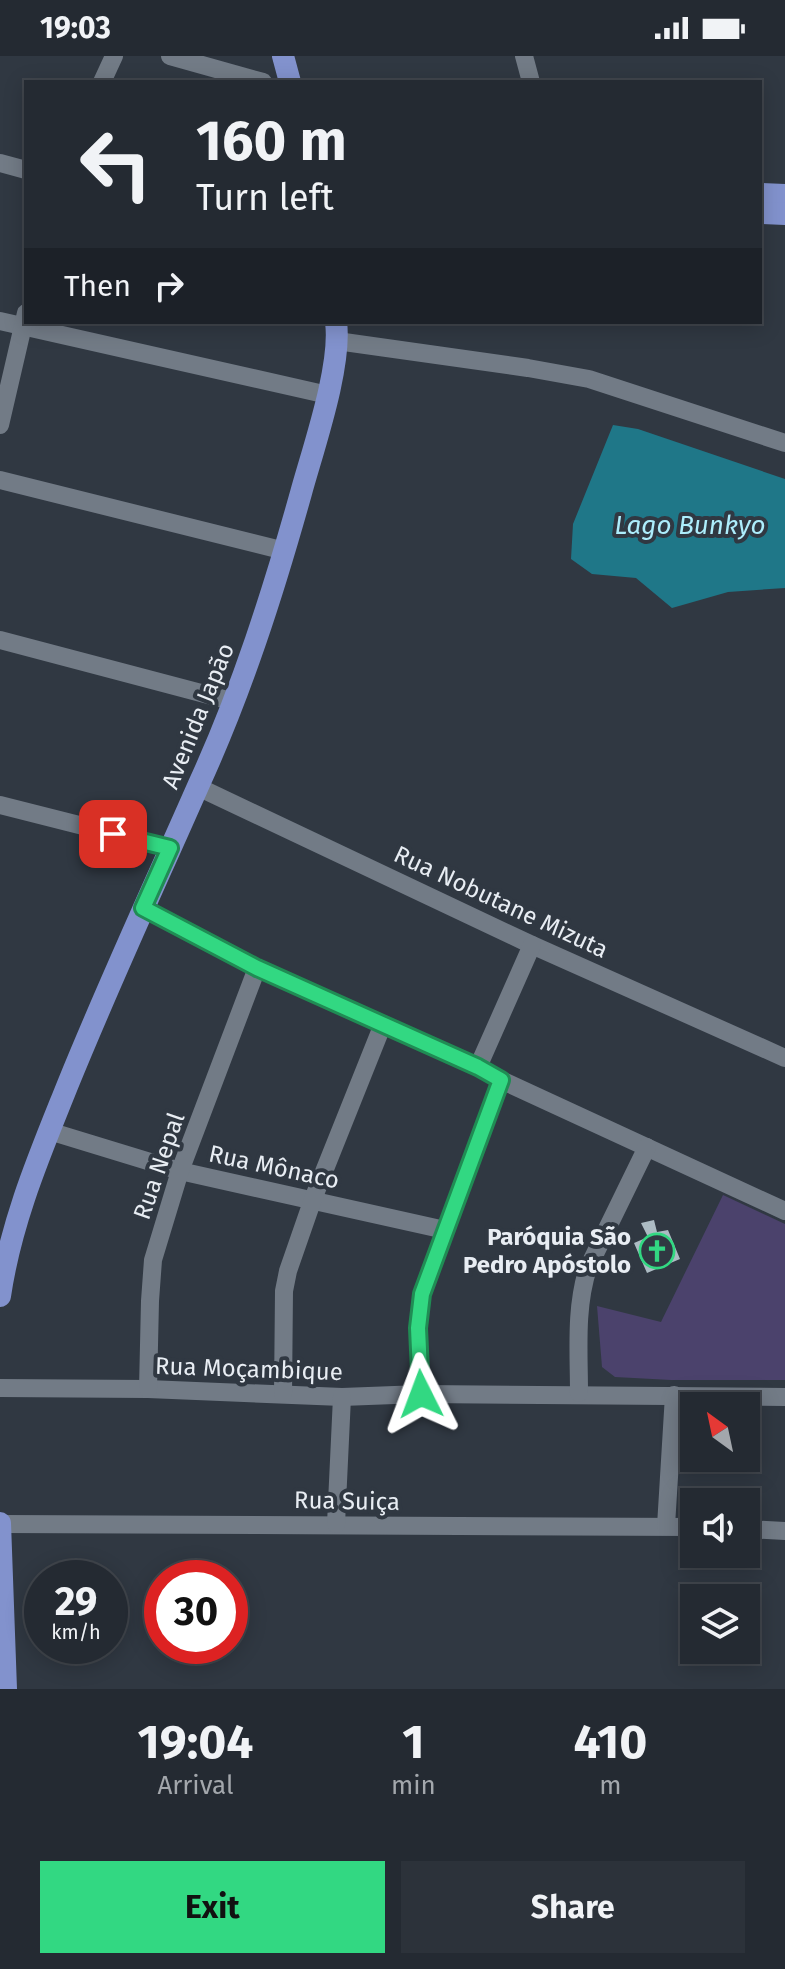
<!DOCTYPE html>
<html lang="en">
<head>
<meta charset="utf-8">
<style>
	body { margin:0; font-family:"Fira Sans",sans-serif; background:#2c323a; color:#f1f3f6; height:100vh; display:flex; flex-direction:column; font-size:30px; white-space:nowrap }
	* { box-sizing:border-box; margin:0 }
	p { font-size:26px; color:#a3a7ac }
	.icon { flex:none; width:44px; height:44px; fill:none; stroke:currentColor; stroke-width:2; stroke-linecap:round; stroke-linejoin:round }
	.map { position:relative; height:1633px; overflow:hidden }
	.drawer { display:flex; flex-direction:column; background:#242a32; flex:1 }
	.drawer>* { flex:none }
	.guide { position:absolute; left:24px; top:24px; width:738px; height:244px; border-radius:0px; box-shadow:0 4px 20px #0003,0 0 0 2px #41464d; background:#242a32; color:#f1f3f6; overflow:hidden }
	.needle { width:52px; rotate:327deg }
	.controls { position:absolute; left:680px; top:1336px; display:grid; gap:16px }
	.controls a { display:grid; place-items:center; width:80px; height:80px; border-radius:0px; background:#242a32; box-shadow:0 4px 20px #0003,0 0 0 2px #41464d; font-size:40px }
	.speed { position:absolute; left:24px; top:1504px; display:flex; gap:16px; font-size:40px; font-weight:700; text-align:center }
	.speed>* { display:grid; place-content:center; width:104px; height:104px; border-radius:50%; background:#242a32; box-shadow:0 4px 20px #0003,0 0 0 2px #41464d; line-height:1 }
	.speed small { font-size:20px; font-weight:400 }
	.speed .limit { border:12px solid #d22; background:#fff; color:#111 }
	.pin { position:absolute; display:grid; place-items:center; width:68px; height:68px; color:#fff; margin:-34px; border-radius:16px; box-shadow:0 4px 12px #0006 }
	.me { position:absolute; width:88px; margin:-44px; rotate:357deg; stroke-linejoin:round; filter:drop-shadow(0 0 6px #0008) }
	.turn { display:flex; align-items:center; gap:28px; height:168px; padding:0 40px; font-size:36px }
	.turn .icon { width:104px; height:104px; stroke-width:2.5 }
	.turn b { display:block; font-size:56px; line-height:68px }
	.then { display:flex; align-items:center; height:76px; padding:0 40px; background:#0003; gap:16px; font-size:30px }
	.eta { display:flex; justify-content:space-evenly; align-items:center; height:136px; text-align:center }
	.eta b { font-size:48px; font-weight:700; line-height:56px }
	.cta { display:flex; gap:16px; margin-top:auto; padding:16px 40px }
	.cta a { flex:1; height:92px; border-radius:0px; background:#32d882; color:#111; font-size:32px; font-weight:700; line-height:92px; text-align:center }
	.cta a+a { background:#2c323a; color:#f1f3f6 }
	.status { display:flex; justify-content:space-between; align-items:center; height:56px; padding:0 40px; background:#242a32; direction:ltr }
	.status svg { height:22px; fill:currentColor }
	.map>svg:first-child { display:block }
	.green { fill:#4b426c }
	.water { fill:#1f7788 }
	.building { fill:#acbbc3 }
	.lines { fill:none; stroke-linecap:round; stroke-linejoin:round }
	.minor { stroke:#727b86; stroke-width:18 }
	.major { stroke:#8292cd; stroke-width:22 }
	.route-casing { stroke:#208c54; stroke-width:20 }
	.route { stroke:#32d882; stroke-width:14 }
	.labels { text-anchor:middle; dominant-baseline:central; stroke-width:8; stroke-linejoin:round; paint-order:stroke }
	.street-label { font-size:24px; fill:#e8edf3; stroke:#303842 }
	.poi-label { font-size:24px; font-weight:bold; fill:#e8edf3; stroke:#303842; text-anchor:end }
	.water-label { font-size:26px; font-style:italic; fill:#adedfc; stroke:#303842 }
</style>
</head>
<body>
<div class="status"><b>19:03</b><svg viewBox="0 0 49 12"><path d="M0 12V9h3v3zM5 12V6h3v6zM10 12V3h3v9zM15 12V0h3v12zM26 1h20v11H26zM47 4h2v5h-2z"/></svg></div>
<div class="map">
<svg width="785" height="1633" viewBox="0 0 785 1633">
	<rect width="100%" height="100%" fill="#303842"/>
	<!-- green -->
	<polygon class="green" points="723,1139 785,1168 785,1324 671,1324 615,1321 602,1311 597,1250 661,1266"/>
	<!-- water -->
	<polygon class="water" points="613,369 638,373 785,423 785,532 728,536 672,552 636,522 592,518 571,503 573,468"/>
	<!-- building -->
	<polygon class="building" points="654,1164 657,1176 668,1174 680,1203 647,1217 634,1187 648,1181 641,1167"/>
	<g class="lines">
		<!-- minor -->
		<g class="minor">
			<polyline points="170,0 263,26"/>
			<polyline points="524,0 531,26"/>
			<polyline points="102,26 114,0"/>
			<polyline points="0,107 26,114"/>
			<polyline points="0,265 328,339"/>
			<polyline points="337,285 528,312 589,323 785,387"/>
			<polyline points="0,369 26,257"/>
			<polyline points="0,424 285,495"/>
			<polyline points="0,584 235,646"/>
			<polyline points="198,731 532,889 785,1002"/>
			<polyline points="0,749 170,792"/>
			<polyline points="143,852 257,912 478,1011 501,1024 785,1155"/>
			<polyline points="478,1011 532,889"/>
			<polyline points="49,1075 180,1115 445,1174"/>
			<polyline points="0,1332 148,1333 342,1341 421,1338 785,1341"/>
			<polyline points="148,1333 150,1245 153,1204 180,1115 257,912"/>
			<path d="M579,1337C579,1296 575,1252 588,1212L647,1091"/>
			<polyline points="283,1338 284,1235 288,1215 313,1143 383,968"/>
			<polyline points="421,1338 418,1272 422,1238 501,1024"/>
			<polyline points="0,1468 694,1471"/>
			<polyline points="336,1468 342,1341"/>
			<polyline points="666,1470 674,1339"/>
			<polyline points="746,1473 785,1475"/>
		</g>
		<!-- major -->
		<g class="major">
			<polyline points="283,0 290,26"/>
			<polyline points="760,138 785,139"/>
			<polyline points="760,157 785,158"/>
			<path d="M0,1240C11,1165 40,1098 68,1028C109,927 155,828 199,728C242,634 273,537 301,437C313,393 342,310 336,266"/>
			<polyline points="0,1467 6,1633"/>
		</g>
	</g>
	<g class="lines">
		<!-- route casing -->
		<g class="route-casing">
			<polyline id="route" points="113,778 170,792 143,852 257,912 478,1011 501,1024 422,1238 418,1272 421,1338"/>
		</g>
		<!-- route -->
		<use href="#route" class="route"/>
	</g>
	<!-- icons -->
	<defs>
		<g id="church-ring" transform="scale(1.8)"><circle r="9.5" fill="#303842" stroke="#32d882" stroke-width="1.5"/><path d="M-1.2-6h2.4v3.5h3.3v2.4h-3.3V6h-2.4V-.1h-3.3v-2.4h3.3Z" fill="#32d882"/></g>
	</defs>
	<g fill-rule="evenodd">
		<use href="#church-ring" x="657" y="1195"/>
	</g>
	<g class="labels">
		<!-- street labels -->
		<g class="street-label">
			<text transform="translate(198 660) rotate(-68)">Avenida Japão</text>
			<text transform="translate(501 846) rotate(25)">Rua Nobutane Mizuta</text>
			<text transform="translate(159 1110) rotate(-71)">Rua Nepal</text>
			<text transform="translate(274 1111) rotate(12)">Rua Mônaco</text>
			<text transform="translate(249 1313) rotate(2)">Rua Moçambique</text>
			<text transform="translate(347 1445) rotate(1)">Rua Suiça</text>
		</g>
		<!-- poi labels -->
		<g class="poi-label">
			<text x="631" y="1181">Paróquia São<tspan x="631" dy="28">Pedro Apóstolo</tspan></text>
		</g>
		<!-- water labels -->
		<g class="water-label">
			<text x="690" y="469">Lago Bunkyo</text>
		</g>
	</g>
</svg>
<div class="controls">
<a><svg class="needle" viewBox="-14 -14 28 28"><path d="M0-13l5 13h-10z" fill="#e53935"/><path d="M0 13l5-13h-10z" fill="#a3a7ac"/></svg></a>
<a><svg class="icon" aria-label="sound" viewBox="0 0 24 24"><path d="M4 9h4l5-4v14l-5-4H4zM17 9q2 3 0 6"/></svg></a>
<a><svg class="icon" aria-label="layers" viewBox="0 0 24 24"><path d="M12 4l9 5-9 5-9-5zM3 14l9 5 9-5"/></svg></a>
</div>
<div class="speed"><div>29<small>km/h</small></div><div class="limit">30</div></div>
<div class="pin" style="left:113px;top:778px;background:#d93025"><svg class="icon" aria-label="arrive" viewBox="0 0 24 24"><path d="M6 21V4h12l-3 4 3 4H6"/></svg></div>
<svg class="me" style="left:421px;top:1338px" viewBox="-20 -20 40 40"><path d="M0-17L14 15 0 8-14 15z" fill="#32d882" stroke="#fff" stroke-width="4"/></svg>
<div class="guide">
<div class="turn"><svg class="icon" aria-label="left" viewBox="0 0 24 24"><path d="M17 20v-9H6M10 6l-5 5 5 5"/></svg><div><b>160 m</b>Turn left</div></div>
<div class="then">Then<svg class="icon" aria-label="right" viewBox="0 0 24 24"><path d="M7 20v-9h11M14 6l5 5-5 5"/></svg></div>
</div>
</div>
<section class="drawer">
<div class="eta">
<div><b>19:04</b><p>Arrival</p></div>
<div><b>1</b><p>min</p></div>
<div><b>410</b><p>m</p></div>
</div>
<div class="cta"><a>Exit</a><a>Share</a></div>
</section>
</body>
</html>
